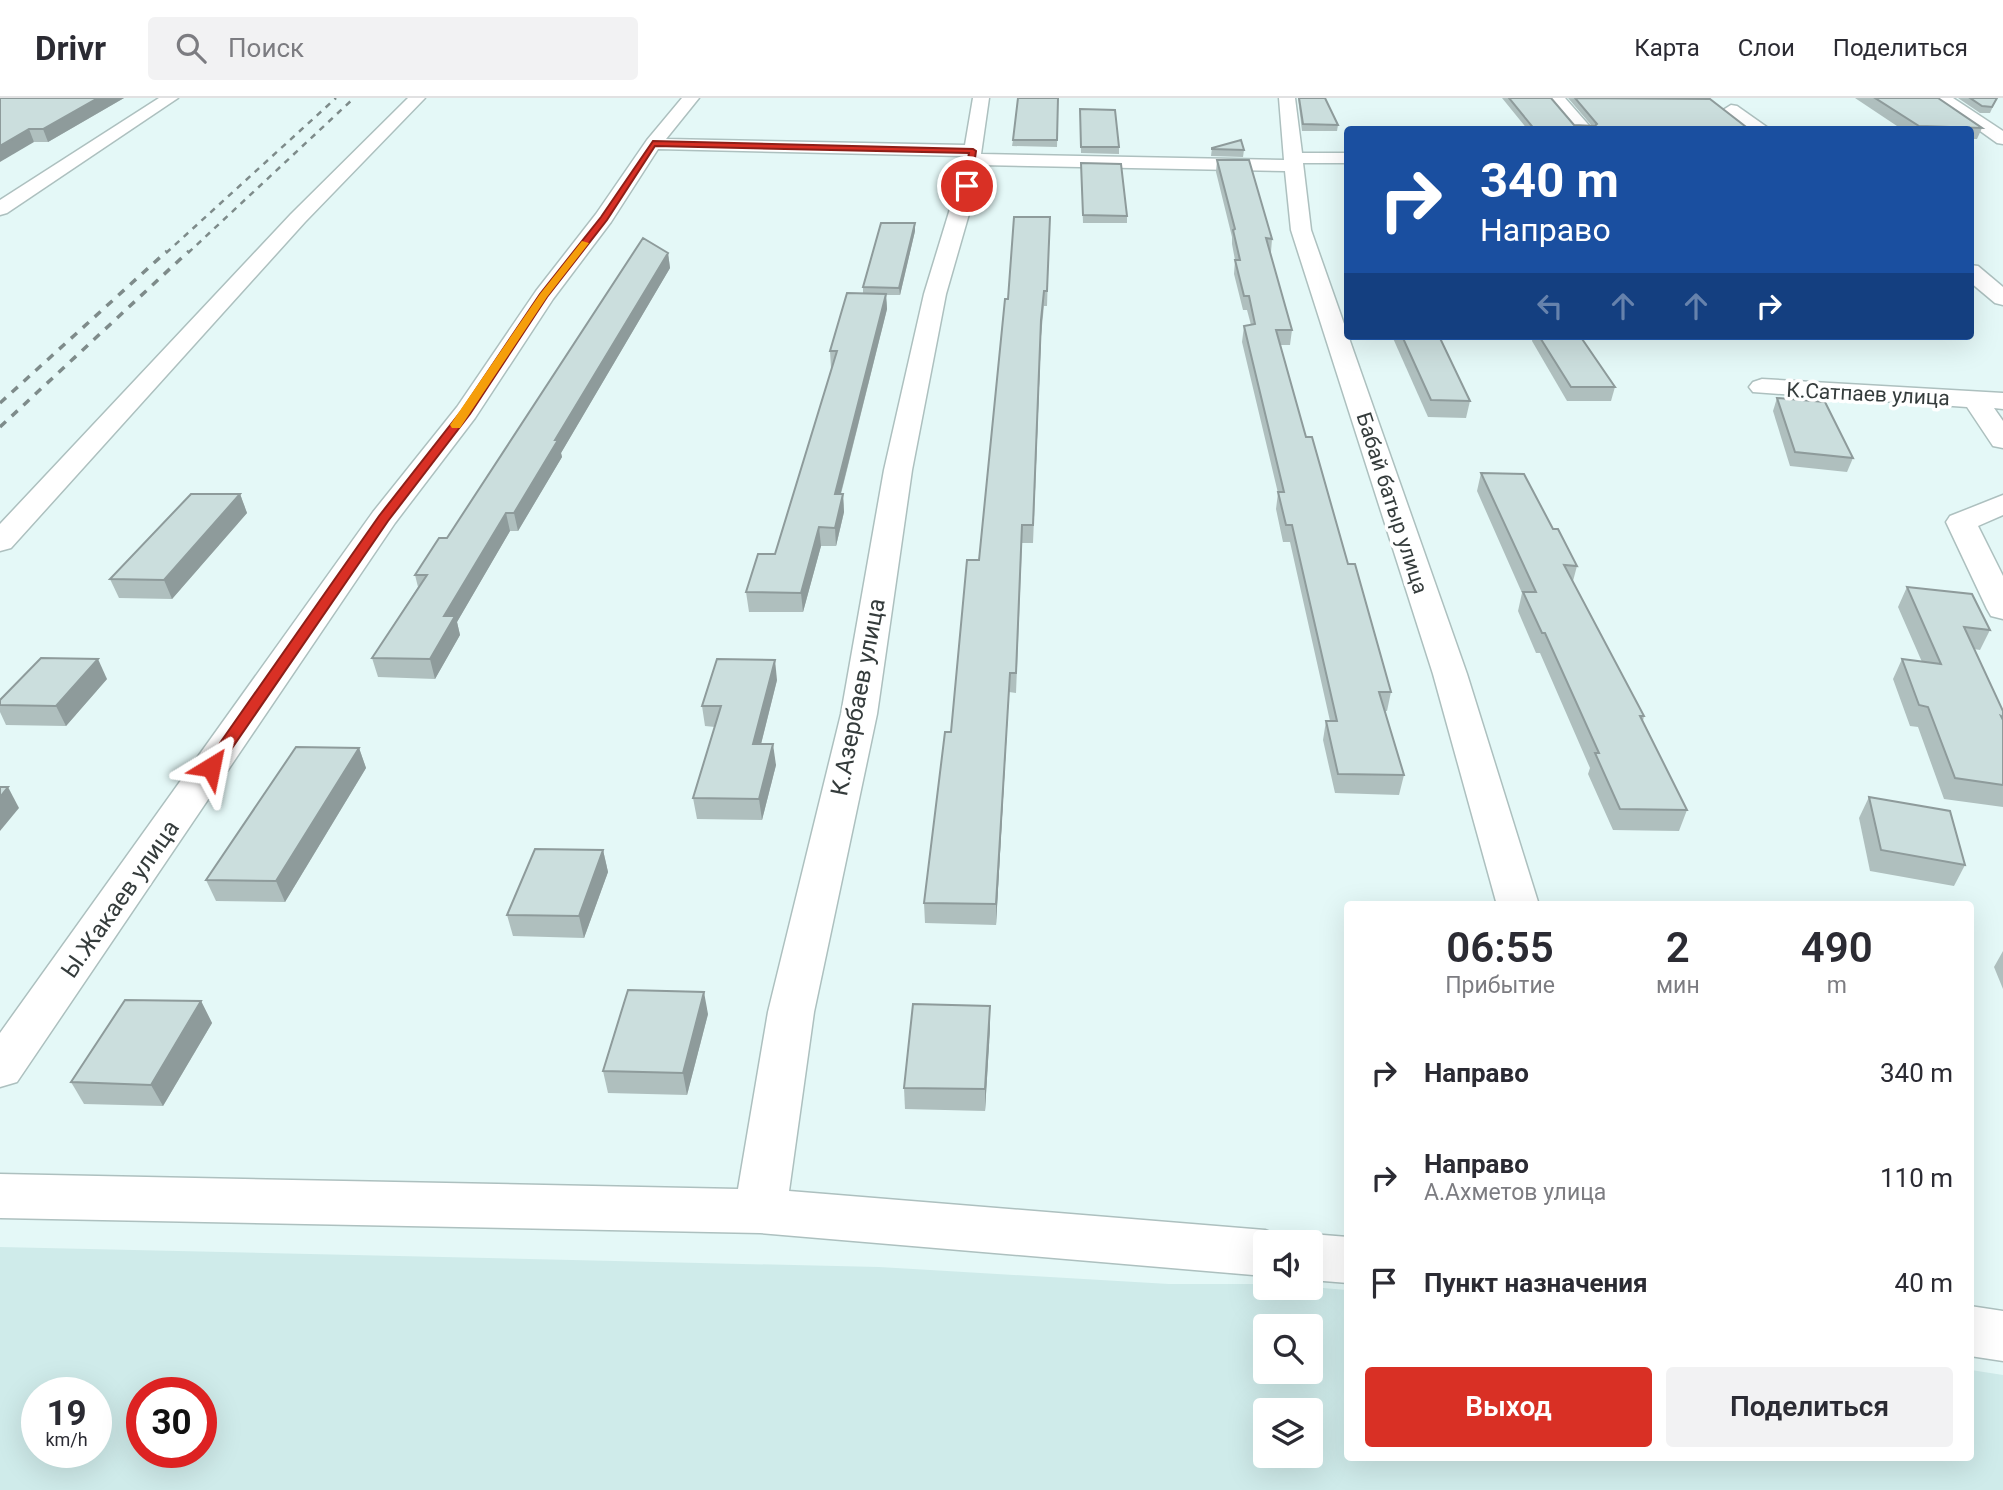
<!DOCTYPE html>
<html lang="ru">
<head>
<meta charset="utf-8">
<style>
	body { margin:0; font-family:Roboto,sans-serif; background:#f2f2f3; color:#2b2b33; height:100vh; display:flex; flex-direction:column; font-size:26px; white-space:nowrap }
	* { box-sizing:border-box; margin:0 }
	p { font-size:23px; color:#7c7c81 }
	.icon { flex:none; width:38px; height:38px; fill:none; stroke:currentColor; stroke-width:2; stroke-linecap:round; stroke-linejoin:round }
	.map { position:relative; flex:1; overflow:hidden }
	.panel { position:absolute; left:1344px; top:803px; width:630px; height:560px; display:flex; flex-direction:column; background:#fff; border-radius:7px; box-shadow:0 7px 28px #0002 }
	.panel>* { flex:none }
	.guide { position:absolute; left:1344px; top:28px; width:630px; height:214px; border-radius:7px; box-shadow:0 7px 28px #0002; background:#1a4fa0; color:#fff; overflow:hidden }
	.controls { position:absolute; left:1253px; top:1132px; display:grid; gap:14px }
	.controls a { display:grid; place-items:center; width:70px; height:70px; border-radius:7px; background:#fff; box-shadow:0 7px 28px #0002; font-size:35px }
	.speed { position:absolute; left:21px; top:1279px; display:flex; gap:14px; font-size:35px; font-weight:700; text-align:center }
	.speed>* { display:grid; place-content:center; width:91px; height:91px; border-radius:50%; background:#fff; box-shadow:0 7px 28px #0002; line-height:1 }
	.speed small { font-size:18px; font-weight:400 }
	.speed .limit { border:10px solid #d22; background:#fff; color:#111 }
	.pin { position:absolute; display:grid; place-items:center; width:60px; height:60px; color:#fff; margin:-30px; border:4px solid #fff; border-radius:50%; box-shadow:0 2px 7px #0007 }
	.me { position:absolute; width:77px; margin:-38px; rotate:35deg; stroke-linejoin:round; filter:drop-shadow(0 0 5px #0008) }
	.turn { display:flex; align-items:center; gap:24px; height:147px; padding:0 21px; font-size:32px }
	.turn .icon { width:91px; height:91px; stroke-width:2.5 }
	.turn b { display:block; font-size:49px; line-height:60px }
	.lanes { display:flex; align-items:center; height:66px; padding:0 21px; background:#0003; justify-content:center; gap:35px; direction:ltr }
	.lanes .off { opacity:.35 }
	.eta { display:flex; justify-content:space-evenly; align-items:center; height:119px; text-align:center }
	.eta b { font-size:42px; font-weight:600; line-height:49px }
	.button { display:flex; gap:14px; margin-top:auto; padding:14px 21px }
	.button a { flex:1; height:80px; border-radius:7px; background:#d93025; color:#fff; font-size:28px; font-weight:600; line-height:80px; text-align:center }
	.button a+a { background:#f2f2f3; color:#2b2b33 }
	ul { padding:0; list-style:none }
	li { display:flex; align-items:center; gap:21px; height:105px; padding:0 21px }
	li div { flex:1 }
	li b { display:block; font-size:26px }
	li em { font-style:normal }
	header { display:flex; align-items:center; gap:42px; box-sizing:border-box; height:98px; padding:0 35px; background:#fff; border-bottom:2px solid #e1e1e2 }
	header strong { font-size:33px }
	nav { display:flex; gap:38px; margin-inline-start:auto; font-size:24px }
	.search { width:490px; height:63px; background:#f2f2f3; display:flex; align-items:center; gap:18px; box-sizing:border-box; padding:0 24px; border-radius:7px; color:#7c7c81; font-size:26px }
	.map>svg:first-child { display:block }
	.built { fill:#cfebea; fill-rule:evenodd }
	.lines { fill:none; stroke-linecap:round; stroke-linejoin:round }
	.minor-casing { stroke:#adc0bf; stroke-width:3 }
	.minor { fill:#fff; fill-rule:evenodd }
	.rail-far1 { stroke:#7e8b8a; stroke-width:2.5; stroke-dasharray:6 6; stroke-linecap:butt }
	.rail { stroke:#7e8b8a; stroke-width:3.5; stroke-dasharray:8 8; stroke-linecap:butt }
	.wall { fill:#afbfbe }
	.shaded-wall { fill:#8e9b9b }
	.building { fill:#cbdedd; stroke:#8e9b9b; stroke-width:2 }
	.route { fill:#d93025; stroke:#8d1f18; stroke-width:2 }
	.slow { fill:#f59e0b }
	.labels { text-anchor:middle; dominant-baseline:central; stroke-width:7; stroke-linejoin:round; paint-order:stroke }
	.far-street-label { font-size:21px; fill:#353c3c; stroke:#fff }
	.street-label { font-size:24px; fill:#353c3c; stroke:#fff }
</style>
</head>
<body>
<header>
<strong>Drivr</strong>
<div class="search"><svg class="icon" aria-label="search" viewBox="0 0 24 24"><circle cx="10" cy="10" r="6"/><path d="M15 15l6 6"/></svg>Поиск</div>
<nav><a>Карта</a><a>Слои</a><a>Поделиться</a></nav>
</header>
<div class="map">
<svg width="2003" height="1392" viewBox="0 0 2003 1392">
	<rect width="100%" height="100%" fill="#e4f8f7"/>
	<!-- built -->
	<path class="built" d="M0,1149L879,1169L1169,1186H1265V1190L1311,1189L1347,1192L1348,1360H1970L1971,1272L2003,1277V1392H0ZM1265,1228H1311V1274H1265ZM37,1295H96V1354H37ZM142,1295H201V1354H142ZM1311,1312V1358H1265V1312Z"/>
	<g class="lines">
		<!-- minor casing -->
		<g class="minor-casing">
			<g id="minor">
				<polygon points="159,0 178,0 7,115 0,117 0,102"/>
				<polygon points="408,0 425,0 305,124 11,450 0,453 0,426 291,116"/>
				<polygon points="682,0 699,0 666,41 965,47 973,0 989,0 981,56 1284,62 1279,0 1295,0 1302,55 1348,55 1348,65 1303,65 1311,132 1467,576 1539,807 1497,807 1433,576 1291,132 1285,73 980,67 977,88 946,196 912,372 877,616 814,914 789,1093 1265,1132 1284,1139 1287,1144 1265,1144 1265,1178 760,1135 0,1120 0,1076 738,1091 768,914 841,616 884,372 924,196 957,88 963,58 658,51 611,124 553,201 475,320 395,425 17,984 0,989 0,935 373,414 457,309 536,193 596,116 647,42"/>
				<polygon points="1548,0 1565,0 1593,32 1575,32"/>
				<polygon points="1934,0 1953,0 2003,33 2003,46 1997,45"/>
				<polygon points="1731,7 1737,8 1771,32 1750,32 1725,16 1723,12"/>
				<polygon points="1970,167 1978,168 2003,189 2003,207 1995,205 1970,184"/>
				<polygon points="1762,281 2003,295 2003,311 1994,310 2003,323 2003,350 1993,348 1967,309 1753,294 1749,289 1753,284"/>
				<polygon points="2003,397 2003,417 1978,428 2003,478 2003,521 1991,518 1987,511 1946,424 1950,418"/>
				<polygon points="1311,1136 1348,1139 1348,1185 1311,1182 1311,1144 1291,1144"/>
				<polygon points="1970,1208 2003,1213 2003,1263 1970,1258"/>
			</g>
		</g>
		<!-- minor -->
		<use href="#minor" class="minor"/>
		<!-- rail-far1 -->
		<g class="rail-far1">
			<polyline points="166,155 336,0"/>
			<polyline points="188,155 354,0"/>
		</g>
		<!-- rail -->
		<g class="rail">
			<polyline points="0,305 167,153"/>
			<polyline points="0,329 189,153"/>
		</g>
	</g>
	<!-- wall -->
	<g class="wall">
		<polygon points="0,0 124,0 48,44 34,44"/>
		<polygon points="1058,0 1057,49 1012,48 1013,42"/>
		<polygon points="1298,0 1325,0 1338,27 1337,33 1302,33"/>
		<polygon points="1502,0 1551,0 1574,27 1592,28 1568,0 1621,0 1750,32 1528,32"/>
		<polygon points="1855,0 1938,0 1982,30 1977,41 1970,41 1970,32 1903,32"/>
		<polygon points="1958,0 1997,0 1990,15 1980,15"/>
		<polygon points="1080,11 1119,49 1119,56 1081,55"/>
		<polygon points="1212,50 1244,52 1243,59 1211,58"/>
		<polygon points="1217,62 1272,141 1271,154 1270,154 1292,232 1290,247 1280,247 1306,339 1391,594 1387,613 1385,613 1404,677 1399,697 1335,695 1323,642 1326,623 1330,623 1290,444 1283,444 1276,411 1278,395 1242,244 1244,228 1251,227 1247,212 1243,212 1234,176 1235,162 1232,146 1232,139 1216,74"/>
		<polygon points="1081,72 1127,118 1127,125 1083,125"/>
		<polygon points="1050,119 1047,208 1044,208 1041,238 1033,445 1022,445 1016,595 1009,594 996,827 925,825 924,805 979,462 1008,201"/>
		<polygon points="915,125 915,133 900,197 886,197 887,211 841,396 843,396 844,414 836,448 821,448 803,514 749,514 746,494 775,456 832,270 831,270 830,253 863,195 863,189"/>
		<polygon points="668,155 670,170 561,355 562,359 518,433 510,433 457,524 460,537 435,581 378,579 372,560 418,489 415,477 447,440"/>
		<polygon points="1392,238 1439,238 1470,303 1466,320 1428,319"/>
		<polygon points="1533,238 1580,238 1615,289 1611,303 1567,303 1532,243"/>
		<polygon points="1777,300 1853,360 1847,374 1790,368 1773,313"/>
		<polygon points="1481,375 1553,431 1577,468 1573,483 1644,618 1643,623 1687,712 1679,733 1613,732 1588,676 1590,670 1540,555 1536,555 1518,513 1522,495 1477,393"/>
		<polygon points="240,396 247,415 172,501 119,500 110,481"/>
		<polygon points="1907,489 1990,532 1980,552 1974,551 2003,613 2003,709 1944,701 1918,629 1910,628 1893,581 1902,561 1922,564 1898,509"/>
		<polygon points="107,581 66,628 6,627 0,614 0,602"/>
		<polygon points="777,582 761,646 776,667 762,722 697,721 693,700 715,629 705,628 702,608"/>
		<polygon points="359,650 366,670 285,804 216,803 206,782"/>
		<polygon points="1869,699 1965,767 1954,788 1870,773 1859,720"/>
		<polygon points="603,752 608,774 584,840 513,838 507,817"/>
		<polygon points="2003,853 2003,891 1994,869"/>
		<polygon points="201,903 212,925 163,1008 84,1006 71,984"/>
		<polygon points="990,908 990,930 985,1013 905,1011 904,990"/>
		<polygon points="708,916 687,997 608,995 603,973"/>
	</g>
	<!-- shaded-wall -->
	<g class="shaded-wall">
		<polygon points="98,0 124,0 48,44 43,31"/>
		<polygon points="29,31 34,44 0,64 0,48"/>
		<polygon points="915,125 915,133 900,197 899,190"/>
		<polygon points="668,155 670,170 561,355 562,359 518,433 514,415 555,342"/>
		<polygon points="1044,193 1041,238 1033,445 1041,222"/>
		<polygon points="886,196 887,211 836,414 835,396"/>
		<polygon points="240,396 247,415 172,501 164,482"/>
		<polygon points="843,396 844,414 836,448 835,430"/>
		<polygon points="506,415 510,433 457,524 460,537 435,581 430,561 444,518"/>
		<polygon points="819,429 821,448 803,514 801,495"/>
		<polygon points="98,561 107,581 66,628 56,608"/>
		<polygon points="775,562 777,582 756,666 753,646"/>
		<polygon points="1010,575 1009,594 996,827 996,806"/>
		<polygon points="773,646 776,667 762,722 759,701"/>
		<polygon points="359,650 366,670 285,804 276,783"/>
		<polygon points="8,689 19,710 0,733 0,699"/>
		<polygon points="603,752 608,774 584,840 579,818"/>
		<polygon points="704,894 708,916 687,997 683,975"/>
		<polygon points="201,903 212,925 163,1008 151,987"/>
		<polygon points="990,908 990,930 985,1013 985,991"/>
	</g>
	<!-- building -->
	<g class="building">
		<polygon points="0,0 98,0 43,31 29,31 0,48"/>
		<polygon points="1018,0 1058,0 1057,42 1013,42"/>
		<polygon points="1299,0 1325,0 1338,27 1303,26"/>
		<polygon points="1509,0 1551,0 1574,27 1595,28 1597,26 1575,0 1710,1 1750,32 1535,32"/>
		<polygon points="1875,0 1938,0 1982,30 1919,28"/>
		<polygon points="1970,0 1997,0 1992,9 1982,8"/>
		<polygon points="1080,11 1115,12 1119,49 1081,49"/>
		<polygon points="1241,42 1244,52 1212,51 1212,50"/>
		<polygon points="1217,62 1249,62 1272,141 1266,140 1292,232 1276,232 1306,339 1312,339 1348,466 1355,466 1391,594 1379,594 1404,677 1338,676 1326,623 1337,623 1292,427 1286,427 1278,394 1284,394 1244,228 1255,226 1249,198 1244,198 1235,162 1240,162 1233,132 1235,131"/>
		<polygon points="1081,65 1121,66 1127,118 1083,117"/>
		<polygon points="1014,119 1050,119 1047,193 1044,193 1041,222 1033,427 1022,427 1016,575 1010,575 996,806 924,805 945,634 951,634 967,462 979,462 1005,201 1008,201"/>
		<polygon points="881,125 915,125 899,190 863,189"/>
		<polygon points="643,140 668,155 555,342 558,342 514,415 506,415 444,518 455,518 430,561 372,560 427,477 415,477 439,440 447,440"/>
		<polygon points="847,195 886,196 835,396 843,396 835,430 819,429 801,495 746,494 758,456 775,456 837,253 830,253"/>
		<polygon points="1402,238 1439,238 1470,303 1431,302"/>
		<polygon points="1539,238 1580,238 1615,289 1571,289"/>
		<polygon points="1777,300 1825,304 1853,360 1795,354"/>
		<polygon points="1481,375 1524,376 1553,431 1558,431 1577,468 1564,467 1644,618 1640,618 1687,712 1620,711 1595,655 1599,655 1545,535 1542,535 1523,494 1536,494"/>
		<polygon points="191,396 240,396 164,482 110,481"/>
		<polygon points="1907,489 1972,496 1990,532 1964,529 2003,613 2003,619 2001,618 2003,622 2003,687 1955,680 1928,609 1919,607 1902,561 1941,566"/>
		<polygon points="41,560 98,561 56,608 0,607 0,602"/>
		<polygon points="717,561 775,562 753,646 773,646 759,701 693,700 721,608 702,608"/>
		<polygon points="296,649 359,650 276,783 206,782"/>
		<polygon points="0,689 8,689 0,699"/>
		<polygon points="1869,699 1950,713 1965,767 1881,752"/>
		<polygon points="535,751 603,752 579,818 507,817"/>
		<polygon points="628,892 704,894 683,975 603,973"/>
		<polygon points="125,902 201,903 151,987 71,984"/>
		<polygon points="913,906 990,908 985,991 904,990"/>
	</g>
	<!-- route -->
	<polygon class="route" points="653,43 973,51 976,53 971,88 967,90 963,88 969,55 655,48 607,122 547,199 470,316 388,423 217,672 206,672 204,669 206,665 379,418 462,312 540,196 601,119"/>
	<!-- slow -->
	<polygon class="slow" points="582,143 589,145 547,199 460,330 452,330 450,327 540,196"/>
	<g class="labels">
		<!-- far-street labels -->
		<g class="far-street-label">
			<text transform="translate(1868 296) rotate(3)">К.Сатпаев улица</text>
			<text transform="translate(1392 405) rotate(72)">Бабай батыр улица</text>
		</g>
		<!-- street labels -->
		<g class="street-label">
			<text transform="translate(858 599) rotate(-79)">К.Азербаев улица</text>
			<text transform="translate(120 801) rotate(-55)">Ы.Жакаев улица</text>
		</g>
	</g>
</svg>
<div class="controls">
<a><svg class="icon" aria-label="sound" viewBox="0 0 24 24"><path d="M4 9h4l5-4v14l-5-4H4zM17 9q2 3 0 6"/></svg></a>
<a><svg class="icon" aria-label="search" viewBox="0 0 24 24"><circle cx="10" cy="10" r="6"/><path d="M15 15l6 6"/></svg></a>
<a><svg class="icon" aria-label="layers" viewBox="0 0 24 24"><path d="M12 4l9 5-9 5-9-5zM3 14l9 5 9-5"/></svg></a>
</div>
<div class="speed"><div>19<small>km/h</small></div><div class="limit">30</div></div>
<div class="pin" style="left:967px;top:88px;background:#d93025"><svg class="icon" aria-label="arrive" viewBox="0 0 24 24"><path d="M6 21V4h12l-3 4 3 4H6"/></svg></div>
<svg class="me" style="left:211px;top:669px" viewBox="-20 -20 40 40"><path d="M0-17L14 15 0 8-14 15z" fill="#d93025" stroke="#fff" stroke-width="4"/></svg>
<div class="guide">
<div class="turn"><svg class="icon" aria-label="right" viewBox="0 0 24 24"><path d="M7 20v-9h11M14 6l5 5-5 5"/></svg><div><b>340 m</b>Направо</div></div>
<div class="lanes"><svg class="icon off" aria-label="left" viewBox="0 0 24 24"><path d="M17 20v-9H6M10 6l-5 5 5 5"/></svg><svg class="icon off" aria-label="ahead" viewBox="0 0 24 24"><path d="M12 20V5M6 11l6-6 6 6"/></svg><svg class="icon off" aria-label="ahead" viewBox="0 0 24 24"><path d="M12 20V5M6 11l6-6 6 6"/></svg><svg class="icon" aria-label="right" viewBox="0 0 24 24"><path d="M7 20v-9h11M14 6l5 5-5 5"/></svg></div>
</div>
<section class="panel">
<div class="eta">
<div><b>06:55</b><p>Прибытие</p></div>
<div><b>2</b><p>мин</p></div>
<div><b>490</b><p>m</p></div>
</div>
<ul>
<li><svg class="icon" aria-label="right" viewBox="0 0 24 24"><path d="M7 20v-9h11M14 6l5 5-5 5"/></svg><div><b>Направо</b></div><em>340 m</em></li>
<li><svg class="icon" aria-label="right" viewBox="0 0 24 24"><path d="M7 20v-9h11M14 6l5 5-5 5"/></svg><div><b>Направо</b><p>А.Ахметов улица</p></div><em>110 m</em></li>
<li><svg class="icon" aria-label="arrive" viewBox="0 0 24 24"><path d="M6 21V4h12l-3 4 3 4H6"/></svg><div><b>Пункт назначения</b></div><em>40 m</em></li>
</ul>
<div class="button"><a>Выход</a><a>Поделиться</a></div>
</section>
</div>
</body>
</html>
